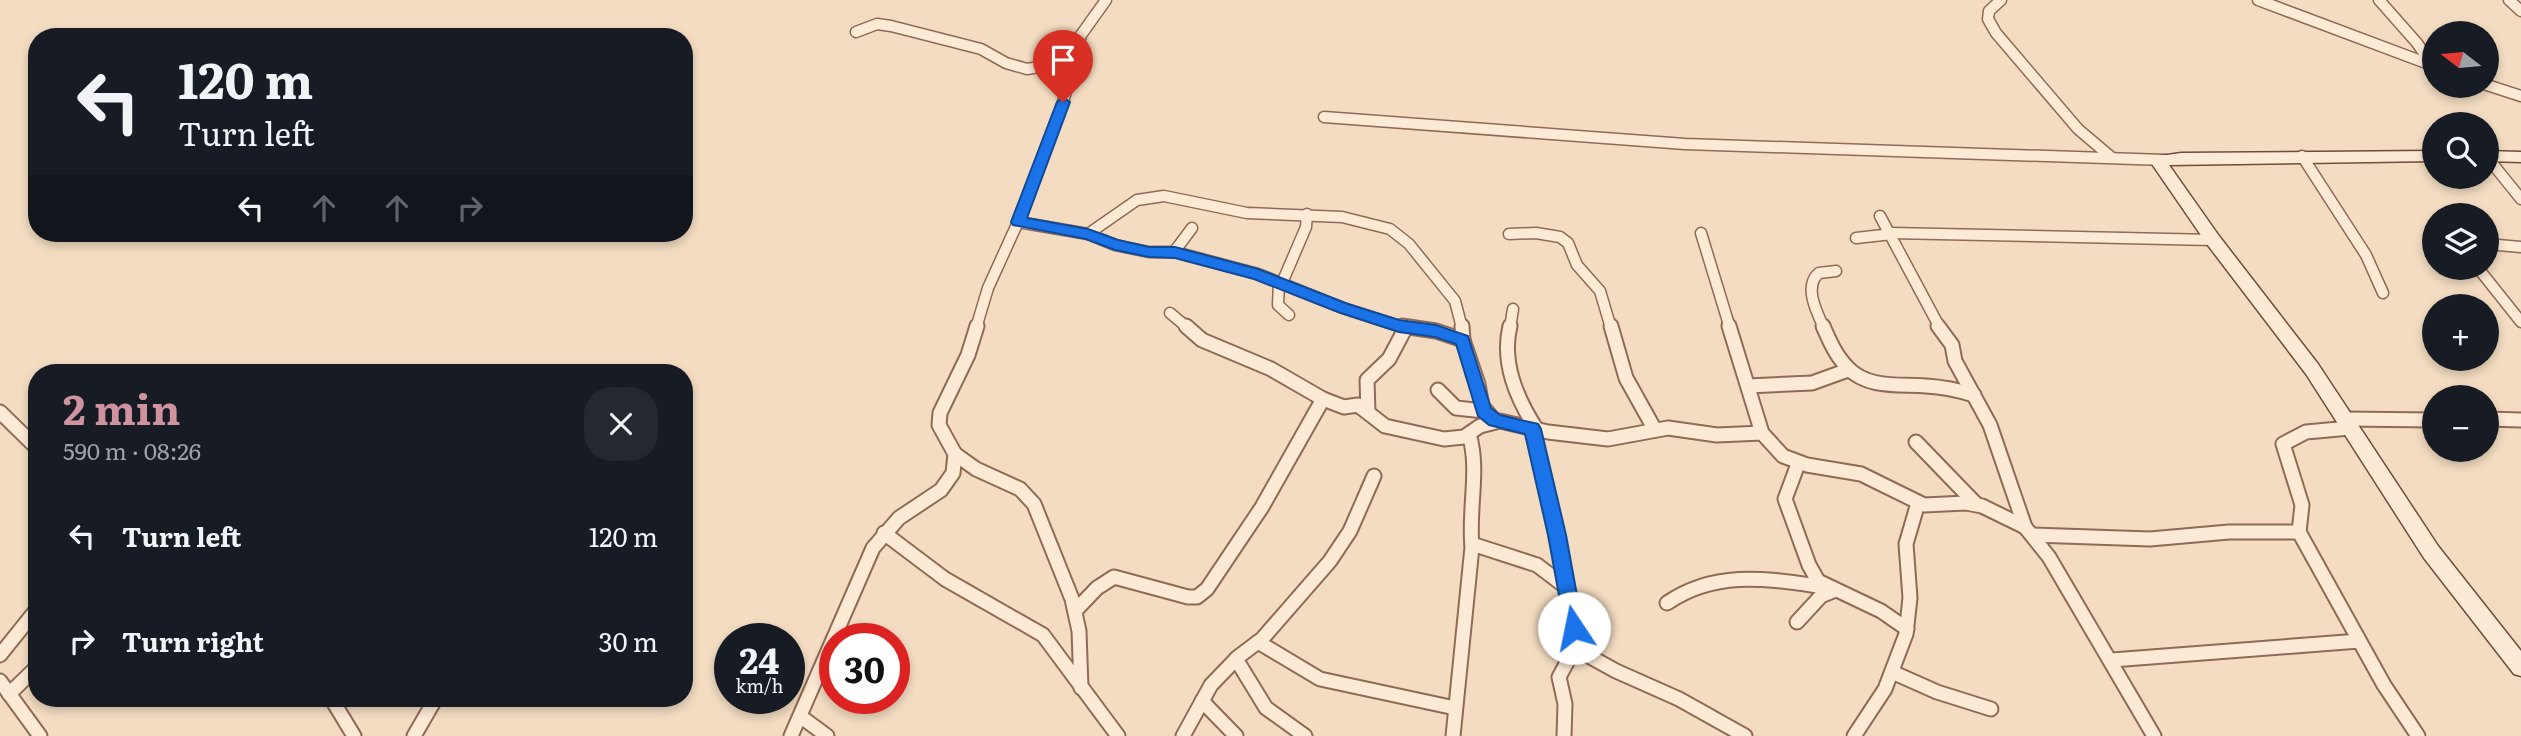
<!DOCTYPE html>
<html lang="en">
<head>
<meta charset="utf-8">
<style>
	body { margin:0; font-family:Literata,serif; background:#242831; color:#f1f3f6; height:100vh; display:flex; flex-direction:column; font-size:26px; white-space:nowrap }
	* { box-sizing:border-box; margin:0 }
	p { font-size:23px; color:#9ea1a6 }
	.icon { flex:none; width:38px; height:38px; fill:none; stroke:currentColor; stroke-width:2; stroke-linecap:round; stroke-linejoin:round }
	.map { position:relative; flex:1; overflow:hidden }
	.sheet { position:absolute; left:28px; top:364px; width:665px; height:343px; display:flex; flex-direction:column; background:#171b24; border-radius:28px; box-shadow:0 4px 10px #0003 }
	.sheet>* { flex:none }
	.hud { position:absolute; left:28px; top:28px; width:665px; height:214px; border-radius:28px; box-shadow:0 4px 10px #0003; background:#171b24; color:#f1f3f6; overflow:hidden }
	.needle { width:46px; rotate:286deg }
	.controls { position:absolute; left:2422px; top:21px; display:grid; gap:14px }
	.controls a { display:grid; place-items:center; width:77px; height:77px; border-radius:50%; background:#171b24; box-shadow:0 4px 10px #0003; font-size:35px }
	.speed { position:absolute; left:714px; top:623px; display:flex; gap:14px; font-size:35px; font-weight:700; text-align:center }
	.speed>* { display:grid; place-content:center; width:91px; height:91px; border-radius:50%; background:#171b24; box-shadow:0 4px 10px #0003; line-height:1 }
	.speed small { font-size:18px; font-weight:400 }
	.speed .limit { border:10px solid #d22; background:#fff; color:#111 }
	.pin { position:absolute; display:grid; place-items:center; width:60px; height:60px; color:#fff; margin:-72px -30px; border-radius:50% 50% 50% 0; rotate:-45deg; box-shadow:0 0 7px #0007 }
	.pin .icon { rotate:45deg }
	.me { position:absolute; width:77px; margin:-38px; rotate:349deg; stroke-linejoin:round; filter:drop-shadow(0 0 5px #0008) }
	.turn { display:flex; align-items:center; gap:24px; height:147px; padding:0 35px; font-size:32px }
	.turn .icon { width:91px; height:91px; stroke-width:2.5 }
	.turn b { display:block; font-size:49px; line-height:60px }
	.lanes { display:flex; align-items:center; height:66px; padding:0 35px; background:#0003; justify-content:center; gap:35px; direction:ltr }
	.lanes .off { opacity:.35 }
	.round { display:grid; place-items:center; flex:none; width:74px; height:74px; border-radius:28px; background:#242831 }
	.overview { display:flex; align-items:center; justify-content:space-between; height:119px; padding:0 35px }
	h1 { font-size:42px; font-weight:700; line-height:52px; color:#cf93a0 }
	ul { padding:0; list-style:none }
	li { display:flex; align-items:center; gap:21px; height:105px; padding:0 35px }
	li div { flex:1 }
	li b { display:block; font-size:26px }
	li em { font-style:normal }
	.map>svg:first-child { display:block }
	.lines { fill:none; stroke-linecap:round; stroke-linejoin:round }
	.street-far1-casing { stroke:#8f6b56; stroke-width:13 }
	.street-casing { stroke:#8f6b56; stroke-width:17 }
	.secondary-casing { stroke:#714c39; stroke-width:3 }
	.street-far1 { stroke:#fdead5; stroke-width:10 }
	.street { stroke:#fdead5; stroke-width:13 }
	.secondary { fill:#fdead5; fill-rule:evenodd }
	.route { fill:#1a73e8; stroke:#114b97; stroke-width:2 }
</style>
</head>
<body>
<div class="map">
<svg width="2521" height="736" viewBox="0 0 2521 736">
	<rect width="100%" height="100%" fill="#f3dcc1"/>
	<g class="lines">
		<!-- street-far1 casing -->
		<g class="street-far1-casing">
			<g id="street-far1">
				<polyline points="2001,0 1989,11 1988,19 1996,33 2078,129 2111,157"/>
				<polyline points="2258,0 2434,66"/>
				<polyline points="2379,0 2417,43 2432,65"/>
				<polyline points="2509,0 2521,11"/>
				<polyline points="856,32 877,24 891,26 981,49 1006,63 1027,69 1045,66 1077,49"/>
				<polyline points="2487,85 2521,96"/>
				<polyline points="1324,117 1685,144 2165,160"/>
				<polyline points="2302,156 2366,255 2383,293"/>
				<polyline points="2487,157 2521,199"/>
				<polyline points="1880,216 1940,328"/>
				<polyline points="1018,222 1088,234 1137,200 1164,196 1247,213 1342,217 1390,229 1409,244 1455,301 1462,328"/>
				<polyline points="1701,233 1730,328"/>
				<polyline points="1891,233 2213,240"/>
				<polyline points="1088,234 1115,245 1149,252 1175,252 1258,274 1343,308 1399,326 1415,328"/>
				<polyline points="1509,234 1536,233 1560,237 1568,243 1577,265 1600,291 1611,328"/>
				<polyline points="1856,238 1892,234"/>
				<polyline points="2487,244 2521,247"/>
				<polyline points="1174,252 1192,228"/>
				<polyline points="2478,268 2521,322"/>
				<polyline points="1279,282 1278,305 1289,315"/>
				<polyline points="1282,283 1306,227 1307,214"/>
				<polyline points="1170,313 1188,328"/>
				<polyline points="976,328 988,288 1018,222 1063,102 1081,35 1106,0"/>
				<polyline points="1510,328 1513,309"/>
				<path d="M1824,328C1817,313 1803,286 1819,273L1836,271"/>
			</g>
		</g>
		<!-- street casing -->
		<g class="street-casing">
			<g id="street">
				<polyline points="1186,326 1202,340 1271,369 1323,399 1344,407 1358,405 1385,426 1444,439 1464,437 1480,426 1500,421 1548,432 1608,439 1668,428 1717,435 1762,433"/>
				<polyline points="1402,326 1436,331 1463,340"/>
				<polyline points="1462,326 1463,340 1478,384 1482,406 1495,421"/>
				<path d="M1510,326C1501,363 1517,399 1537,430"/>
				<polyline points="1611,326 1626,378 1655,430"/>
				<polyline points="1729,326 1762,433 1783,456 1807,465 1861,474 1924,505 1966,503 1982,506 2025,527"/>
				<path d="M1823,326C1830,342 1836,356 1848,368C1868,389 1900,384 1926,386C1943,387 1958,390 1974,395"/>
				<polyline points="1938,326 1952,345 1955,361 1990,425 2025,527 2049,557 2154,736"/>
				<polyline points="1748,386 1812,383 1848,370"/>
				<polyline points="1438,390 1456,408 1484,411"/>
				<polyline points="0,412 37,448"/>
				<polyline points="1368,412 1367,380 1389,359 1406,327"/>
				<polyline points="2345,419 2434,420"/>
				<polyline points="2487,419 2521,420"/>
				<polyline points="2350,428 2306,432 2283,444 2302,505 2299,532 2384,685 2418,736"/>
				<polyline points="1532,429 1557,535 1577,644 1559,677 1565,704 1564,736"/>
				<polyline points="1916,442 1976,504"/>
				<polyline points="955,454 976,469 1020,489 1034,504 1072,599 1079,631 1081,688"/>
				<polyline points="1798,464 1785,499 1809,565 1818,581 1881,611 1907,629"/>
				<polyline points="884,533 945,579 1043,635 1118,736"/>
				<polyline points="2033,535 2150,539 2229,532 2299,532"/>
				<polyline points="1472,544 1537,565 1566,587"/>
				<path d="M1667,603C1717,569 1768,579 1825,587"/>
				<polyline points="1075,611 1097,588 1114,577 1188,597 1197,597 1207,589 1262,507 1323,399"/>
				<polyline points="1797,622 1821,596 1833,591"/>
				<polyline points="1258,642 1320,679 1455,708"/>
				<polyline points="1576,649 1616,671 1679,699 1745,736"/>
				<polyline points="0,655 37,609"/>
				<polyline points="1236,659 1266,708 1305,736"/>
				<polyline points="2112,660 2359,641"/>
				<polyline points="1892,672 1937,692 1991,709"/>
				<polyline points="0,681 40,736"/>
				<polyline points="9,694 37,667"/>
				<polyline points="331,698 354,736"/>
				<polyline points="1202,701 1236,736"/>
				<polyline points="800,716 827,736"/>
				<polyline points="414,736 436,698"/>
				<polyline points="791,736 873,548 899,518 941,490 953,473 955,454 939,425 940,413 968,355 977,326"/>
				<polyline points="1183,736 1211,685 1238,657 1262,639 1330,561 1350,531 1374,476"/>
				<path d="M1453,736L1472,547C1468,509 1480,470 1469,434"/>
				<polyline points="1854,736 1885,689 1906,634 1910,598 1906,544 1918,503"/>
			</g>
		</g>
		<!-- secondary casing -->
		<g class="secondary-casing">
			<g id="secondary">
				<polygon points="2434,151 2434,161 2169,165 2219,236 2318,364 2438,546 2521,651 2521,676 2514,674 2424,558 2306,374 2207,244 2152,164 2160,156 2181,153"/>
				<polygon points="2487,151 2521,152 2521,162 2487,161"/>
			</g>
		</g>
		<!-- street-far1 -->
		<use href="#street-far1" class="street-far1"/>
		<!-- street -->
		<use href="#street" class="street"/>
		<!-- secondary -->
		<use href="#secondary" class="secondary"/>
	</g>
	<!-- route -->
	<polygon class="route" points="1063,97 1070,102 1027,218 1088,229 1118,240 1149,247 1175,247 1258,269 1348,304 1399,320 1436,325 1468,336 1491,408 1500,415 1538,424 1541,429 1566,535 1583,628 1580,634 1574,636 1567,634 1565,628 1548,535 1525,434 1489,425 1478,416 1456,344 1435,337 1399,332 1338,312 1254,279 1175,258 1149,257 1115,250 1086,239 1013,225 1011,222 1057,102"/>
</svg>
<div class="controls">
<a><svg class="needle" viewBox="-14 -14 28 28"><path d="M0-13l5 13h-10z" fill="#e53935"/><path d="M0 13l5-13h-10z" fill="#9ea1a6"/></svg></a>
<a><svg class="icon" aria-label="search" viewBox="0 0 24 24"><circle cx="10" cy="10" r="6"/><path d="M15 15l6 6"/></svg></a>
<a><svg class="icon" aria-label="layers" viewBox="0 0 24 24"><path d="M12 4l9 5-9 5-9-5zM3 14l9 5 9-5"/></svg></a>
<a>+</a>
<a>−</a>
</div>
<div class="speed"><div>24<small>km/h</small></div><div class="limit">30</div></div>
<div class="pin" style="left:1063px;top:102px;background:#d93025"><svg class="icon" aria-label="arrive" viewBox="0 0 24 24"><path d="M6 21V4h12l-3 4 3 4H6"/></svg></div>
<svg class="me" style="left:1574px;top:628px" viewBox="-20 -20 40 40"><circle r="19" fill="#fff"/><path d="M0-13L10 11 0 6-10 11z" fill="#1a73e8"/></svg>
<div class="hud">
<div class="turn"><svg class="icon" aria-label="left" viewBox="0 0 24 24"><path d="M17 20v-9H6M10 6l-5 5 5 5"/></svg><div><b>120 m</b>Turn left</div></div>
<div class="lanes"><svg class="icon" aria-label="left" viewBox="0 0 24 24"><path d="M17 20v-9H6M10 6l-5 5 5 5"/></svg><svg class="icon off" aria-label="ahead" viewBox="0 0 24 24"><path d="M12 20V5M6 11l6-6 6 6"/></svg><svg class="icon off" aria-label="ahead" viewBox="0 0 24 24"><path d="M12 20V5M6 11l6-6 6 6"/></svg><svg class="icon off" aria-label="right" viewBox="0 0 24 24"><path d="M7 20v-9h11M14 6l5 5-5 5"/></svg></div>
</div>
<section class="sheet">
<div class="overview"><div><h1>2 min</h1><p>590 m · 08:26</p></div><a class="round"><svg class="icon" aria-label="close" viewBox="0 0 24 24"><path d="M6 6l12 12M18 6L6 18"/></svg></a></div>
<ul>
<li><svg class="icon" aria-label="left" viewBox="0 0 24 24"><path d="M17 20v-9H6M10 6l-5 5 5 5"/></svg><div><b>Turn left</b></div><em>120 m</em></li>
<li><svg class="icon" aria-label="right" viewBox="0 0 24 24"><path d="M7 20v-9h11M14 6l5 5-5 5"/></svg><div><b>Turn right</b></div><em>30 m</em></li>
</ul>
</section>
</div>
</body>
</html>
